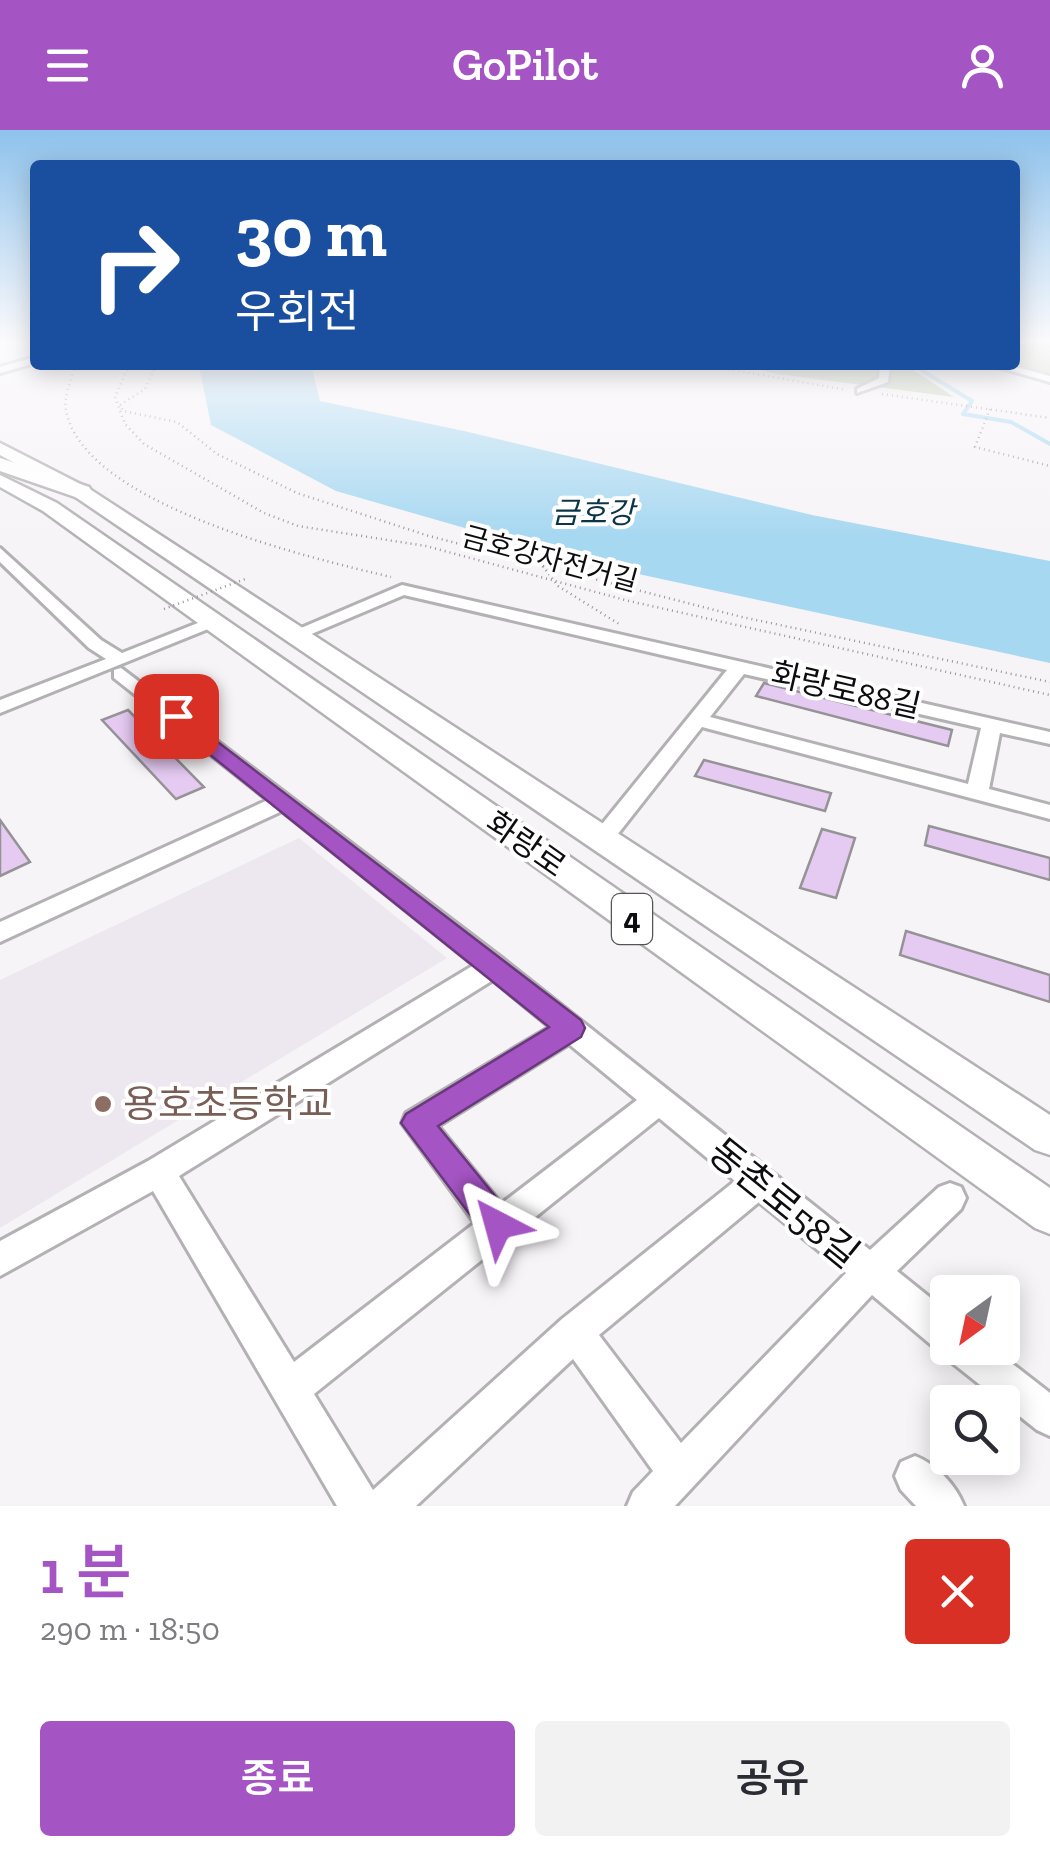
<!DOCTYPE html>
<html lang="ko">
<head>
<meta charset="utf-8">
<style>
	body { margin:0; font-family:"Zilla Slab","Noto Sans KR",serif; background:#f2f2f3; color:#2b2b33; height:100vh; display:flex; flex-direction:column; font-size:38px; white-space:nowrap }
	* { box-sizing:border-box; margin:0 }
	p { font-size:32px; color:#7c7c81 }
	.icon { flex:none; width:55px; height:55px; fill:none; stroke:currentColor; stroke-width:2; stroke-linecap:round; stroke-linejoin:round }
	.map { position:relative; height:1376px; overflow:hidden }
	.details { display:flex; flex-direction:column; background:#fff; flex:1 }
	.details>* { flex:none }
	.banner { position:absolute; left:30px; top:30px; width:990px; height:210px; border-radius:10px; box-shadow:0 5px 25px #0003; background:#1a4fa0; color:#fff; overflow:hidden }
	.needle { width:65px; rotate:213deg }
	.controls { position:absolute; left:930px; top:1145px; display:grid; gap:20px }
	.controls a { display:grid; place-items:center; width:90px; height:90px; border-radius:10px; background:#fff; box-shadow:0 5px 25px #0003; font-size:50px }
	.pin { position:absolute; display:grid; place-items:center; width:85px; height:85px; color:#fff; margin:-42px; border-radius:20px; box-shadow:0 5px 15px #0006 }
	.me { position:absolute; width:110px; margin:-55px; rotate:321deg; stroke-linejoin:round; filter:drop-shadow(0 0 8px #0008) }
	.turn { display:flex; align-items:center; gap:35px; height:210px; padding:0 40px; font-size:45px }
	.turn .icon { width:130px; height:130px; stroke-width:2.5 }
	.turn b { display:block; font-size:70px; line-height:85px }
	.round { display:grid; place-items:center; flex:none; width:105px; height:105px; border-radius:10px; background:#f2f2f3 }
	.summary { display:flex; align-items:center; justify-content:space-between; height:170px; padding:0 40px }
	h1 { font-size:60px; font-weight:600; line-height:75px; color:#a554c4 }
	.cta { display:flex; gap:20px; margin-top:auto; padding:20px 40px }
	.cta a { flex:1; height:115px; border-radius:10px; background:#a554c4; color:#fff; font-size:40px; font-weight:600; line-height:115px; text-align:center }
	.cta a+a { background:#f2f2f3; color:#2b2b33 }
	header { display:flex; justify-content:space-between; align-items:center; height:130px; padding:0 40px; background:#a554c4; color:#fff; font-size:45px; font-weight:600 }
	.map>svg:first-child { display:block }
	.built { fill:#ede7f0 }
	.green { fill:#bbcead }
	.water { fill:#a7d8f1 }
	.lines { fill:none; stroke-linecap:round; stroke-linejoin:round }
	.stream { stroke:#a7d8f1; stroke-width:4 }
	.building { fill:#e5caf2; stroke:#969397; stroke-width:2.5 }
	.minor-casing { stroke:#b3b1b4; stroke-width:6 }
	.major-casing { stroke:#b3b1b4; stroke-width:5 }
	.highway-casing { stroke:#b3b1b4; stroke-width:5 }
	.path { stroke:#969497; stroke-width:2.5; stroke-dasharray:1 4; stroke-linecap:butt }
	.minor { fill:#fff; fill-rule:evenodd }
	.major { fill:#fff; fill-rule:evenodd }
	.highway { fill:#fff; fill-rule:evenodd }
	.path-bridge { stroke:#969497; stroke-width:2.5; stroke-dasharray:1 4; stroke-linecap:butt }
	.route { fill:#a554c4; stroke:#6b377f; stroke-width:2.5 }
	.education-dot { fill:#8d6e63; stroke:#fff; stroke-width:4 }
	.labels { text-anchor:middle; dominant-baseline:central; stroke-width:8; stroke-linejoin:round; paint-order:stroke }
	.far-street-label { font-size:28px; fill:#0d0c0e; stroke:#fff }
	.far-water-label { font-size:30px; font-style:italic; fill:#0a3546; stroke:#fff }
	.shield { fill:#fff; stroke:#565556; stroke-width:2.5 }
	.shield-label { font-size:30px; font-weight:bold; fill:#0d0c0e }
	.street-label { font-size:32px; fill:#0d0c0e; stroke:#fff }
	.near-education-label { font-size:38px; fill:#785e54; stroke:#fff; text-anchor:start }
	.near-street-label { font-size:38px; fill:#0d0c0e; stroke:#fff }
</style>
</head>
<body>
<header><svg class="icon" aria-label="menu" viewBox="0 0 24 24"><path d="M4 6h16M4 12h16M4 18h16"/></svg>GoPilot<svg class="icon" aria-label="person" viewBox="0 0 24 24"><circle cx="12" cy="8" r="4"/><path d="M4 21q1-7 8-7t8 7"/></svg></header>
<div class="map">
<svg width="1050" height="1376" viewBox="0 0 1050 1376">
	<rect width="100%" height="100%" fill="#f7f4f8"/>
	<!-- built -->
	<polygon class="built" points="299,708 447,828 0,1098 0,850"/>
	<!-- green -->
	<g class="green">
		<polygon points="1015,213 1050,213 1050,243 1015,235"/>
		<polygon points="736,235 906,235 954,267 778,244"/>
	</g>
	<!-- water -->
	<polygon class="water" points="199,235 311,235 320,271 464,301 812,385 1050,431 1050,533 583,432 336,361 211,295"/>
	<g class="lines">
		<!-- stream -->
		<polyline class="stream" points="913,235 972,271 963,284 1011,292 1050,314"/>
	</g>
	<!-- building -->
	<g class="building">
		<polygon points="764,553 952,600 948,616 756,566"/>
		<polygon points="128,580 204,657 176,669 102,590"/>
		<polygon points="704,630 831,663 825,681 695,646"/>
		<polygon points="0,690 30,732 0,746"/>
		<polygon points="929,696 1050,728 1050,750 925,715"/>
		<polygon points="822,699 855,708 836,768 800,758"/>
		<polygon points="906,801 1050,845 1050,872 900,825"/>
	</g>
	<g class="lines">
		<!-- minor casing -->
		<g class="minor-casing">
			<g id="minor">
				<polygon points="35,227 35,233 0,243 0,237"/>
				<polygon points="880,235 890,235 888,252 857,263 857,259 879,248"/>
				<polygon points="991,235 1009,235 1050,246 1050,252"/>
				<polygon points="0,418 101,510 122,523 208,489 220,489 223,493 0,583 0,570 106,529 89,518 0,432"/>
				<path d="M402,455L1050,602V614L1000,603L989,659L1050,675V689L702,597L610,714H594L590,709L594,704L727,540L404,465L302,508H290L287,504ZM744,544L981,598L968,654L710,587Z"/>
				<path d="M121,538L503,829L870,1120L939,1057L950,1053L961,1057L966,1068L961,1079L897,1141L948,1182V1218H992L1050,1263V1306L1037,1300L950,1231L947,1222L935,1218L872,1165L675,1376H627L633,1362L653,1341L573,1229L416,1376H337L153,1061L0,1146V1111L148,1031L474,835L282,681L0,812V792L268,670L114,548V540ZM493,850L550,897L406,983L402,993L475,1093L294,1232L179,1046ZM569,914L637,970L501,1074L438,996ZM659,988L735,1051L562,1189L373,1360L314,1264ZM759,1072L846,1143L681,1313L599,1205Z"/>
				<path d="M915,1326C937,1335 955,1354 964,1376H916L901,1360L895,1346L901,1332Z"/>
			</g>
		</g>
		<!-- major casing -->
		<g class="major-casing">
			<g id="major">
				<polygon points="0,313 88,358 1050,985 1050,1025 1035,1020 74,366 0,325"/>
				<polygon points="0,345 57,373 1050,1058 1050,1104 1035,1098 43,381 0,357"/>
			</g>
		</g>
		<!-- highway casing -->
		<g class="highway-casing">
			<polygon id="highway" points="0,328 89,357 92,362 81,369 0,341"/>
		</g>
		<!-- path -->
		<g class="path">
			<path d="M75,235C72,248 63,268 66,280C83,375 311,428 391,447"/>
			<polyline points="129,235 115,267 125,294 144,314 264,383 298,396 426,416 629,471 1050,565"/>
			<polyline points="156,235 145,259 120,275 123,281 177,292 217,324 297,363 429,406 542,435 558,456 619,494"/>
			<polyline points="704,235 847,260"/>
			<polyline points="882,264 1050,288"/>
			<polyline points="990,279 975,317 1050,336"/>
			<polyline points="543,436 742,487 1050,552"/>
		</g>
		<!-- minor -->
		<use href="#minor" class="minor"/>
		<!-- major -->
		<use href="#major" class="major"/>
		<!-- highway -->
		<use href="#highway" class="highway"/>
		<!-- path-bridge -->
		<polyline class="path-bridge" points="164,479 248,448"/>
	</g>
	<!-- sky -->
	<linearGradient id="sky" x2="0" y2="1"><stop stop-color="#8ec2ec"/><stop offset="0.52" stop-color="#fbfafc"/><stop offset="1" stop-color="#fbfafc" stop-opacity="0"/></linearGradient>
	<rect width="1050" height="406" fill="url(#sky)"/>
	<!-- route -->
	<polygon class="route" points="176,580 581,890 585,898 581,907 438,996 509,1083 514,1095 509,1106 498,1111 486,1106 401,993 406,984 549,897 168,591 168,582"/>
	<!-- markers -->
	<circle class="education-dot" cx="103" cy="974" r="10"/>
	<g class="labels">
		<!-- far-street labels -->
		<g class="far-street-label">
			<text transform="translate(550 429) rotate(15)">금호강자전거길</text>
		</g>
		<!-- far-water labels -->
		<g class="far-water-label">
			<text x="593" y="383">금호강</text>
		</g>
		<!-- shield labels -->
		<rect class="shield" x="612" y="764" width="40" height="50" rx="8"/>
		<g class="shield-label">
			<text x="632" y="789">4</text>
		</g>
		<!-- street labels -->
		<g class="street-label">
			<text transform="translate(846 560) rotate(13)">화랑로88길</text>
			<text transform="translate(526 714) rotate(35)">화랑로</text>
		</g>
		<!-- near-education labels -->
		<g class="near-education-label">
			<text x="123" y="974">용호초등학교</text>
		</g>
		<!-- near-street labels -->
		<g class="near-street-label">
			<text transform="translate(784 1073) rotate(39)">동촌로58길</text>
		</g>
	</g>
</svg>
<div class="controls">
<a><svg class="needle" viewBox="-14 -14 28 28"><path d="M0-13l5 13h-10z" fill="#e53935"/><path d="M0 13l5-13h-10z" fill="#7c7c81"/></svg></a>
<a><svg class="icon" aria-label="search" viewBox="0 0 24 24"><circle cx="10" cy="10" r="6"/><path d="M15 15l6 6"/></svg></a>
</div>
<div class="pin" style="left:176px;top:586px;background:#d93025"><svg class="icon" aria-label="arrive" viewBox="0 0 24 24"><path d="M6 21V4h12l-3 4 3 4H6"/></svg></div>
<svg class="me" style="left:498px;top:1095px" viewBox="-20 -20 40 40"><path d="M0-17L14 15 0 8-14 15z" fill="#a554c4" stroke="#fff" stroke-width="4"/></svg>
<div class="banner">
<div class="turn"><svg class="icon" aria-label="right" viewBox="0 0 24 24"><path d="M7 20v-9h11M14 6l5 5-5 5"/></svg><div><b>30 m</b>우회전</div></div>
</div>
</div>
<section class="details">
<div class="summary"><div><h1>1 분</h1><p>290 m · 18:50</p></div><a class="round" style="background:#d93025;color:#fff"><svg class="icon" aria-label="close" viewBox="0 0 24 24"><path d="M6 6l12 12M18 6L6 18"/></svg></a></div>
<div class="cta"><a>종료</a><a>공유</a></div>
</section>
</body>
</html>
